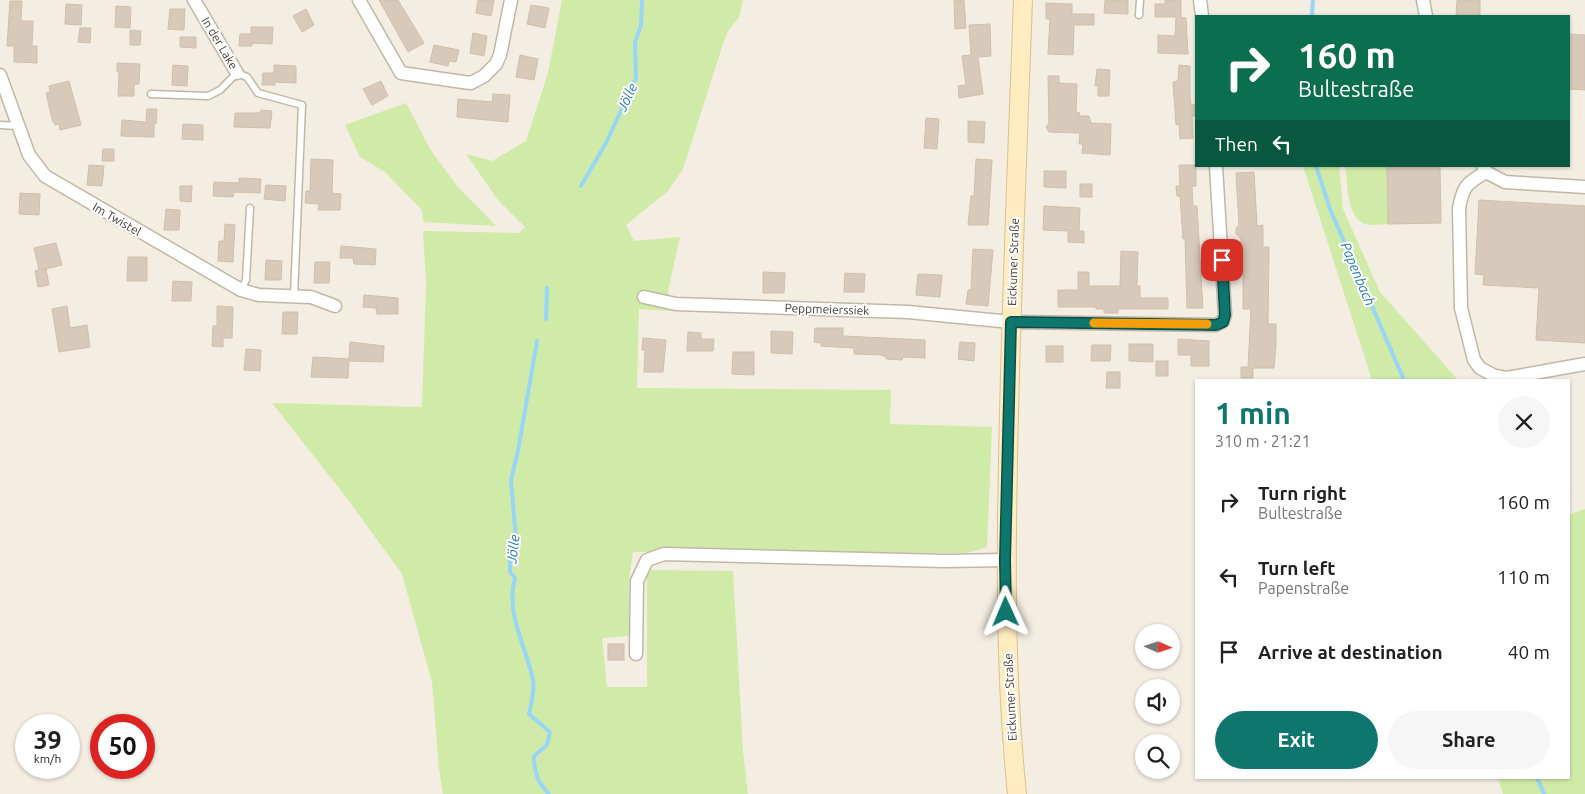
<!DOCTYPE html>
<html lang="en">
<head>
<meta charset="utf-8">
<style>
	body { margin:0; font-family:Ubuntu,sans-serif; background:#f6f6f6; color:#202124; height:100vh; display:flex; flex-direction:column; font-size:19px; white-space:nowrap }
	* { box-sizing:border-box; margin:0 }
	p { font-size:16px; color:#757577 }
	.icon { flex:none; width:28px; height:28px; fill:none; stroke:currentColor; stroke-width:2; stroke-linecap:round; stroke-linejoin:round }
	.map { position:relative; flex:1; overflow:hidden }
	.drawer { position:absolute; left:1195px; top:379px; width:375px; height:400px; display:flex; flex-direction:column; background:#fff; border-radius:0px; box-shadow:0 1px 4px #0004 }
	.drawer>* { flex:none }
	.banner { position:absolute; left:1195px; top:15px; width:375px; height:152px; border-radius:0px; box-shadow:0 1px 4px #0004; background:#0b6e4f; color:#fff; overflow:hidden }
	.needle { width:32px; rotate:93deg }
	.fabs { position:absolute; left:1135px; top:624px; display:grid; gap:10px }
	.fabs a { display:grid; place-items:center; width:45px; height:45px; border-radius:50%; background:#fff; box-shadow:0 1px 4px #0004; font-size:25px }
	.speed { position:absolute; left:15px; top:714px; display:flex; gap:10px; font-size:25px; font-weight:700; text-align:center }
	.speed>* { display:grid; place-content:center; width:65px; height:65px; border-radius:50%; background:#fff; box-shadow:0 1px 4px #0004; line-height:1 }
	.speed small { font-size:12px; font-weight:400 }
	.speed .limit { border:8px solid #d22; background:#fff; color:#111 }
	.pin { position:absolute; display:grid; place-items:center; width:42px; height:42px; color:#fff; margin:-21px; border-radius:10px; box-shadow:0 2px 8px #0006 }
	.me { position:absolute; width:55px; margin:-28px; rotate:359deg; stroke-linejoin:round; filter:drop-shadow(0 0 4px #0008) }
	.turn { display:flex; align-items:center; gap:18px; height:105px; padding:0 20px; font-size:22px }
	.turn .icon { width:65px; height:65px; stroke-width:2.5 }
	.turn b { display:block; font-size:35px; line-height:42px }
	.then { display:flex; align-items:center; height:48px; padding:0 20px; background:#0003; gap:10px; font-size:19px }
	.round { display:grid; place-items:center; flex:none; width:52px; height:52px; border-radius:26px; background:#f6f6f6 }
	.headline { display:flex; align-items:center; justify-content:space-between; height:85px; padding:0 20px }
	h1 { font-size:30px; font-weight:700; line-height:38px; color:#0f766e }
	.action { display:flex; gap:10px; margin-top:auto; padding:10px 20px }
	.action a { flex:1; height:58px; border-radius:30px; background:#0f766e; color:#fff; font-size:20px; font-weight:700; line-height:58px; text-align:center }
	.action a+a { background:#f6f6f6; color:#202124 }
	ul { padding:0; list-style:none }
	li { display:flex; align-items:center; gap:15px; height:75px; padding:0 20px }
	li div { flex:1 }
	li b { display:block; font-size:19px }
	li em { font-style:normal }
	.map>svg:first-child { display:block }
	.green { fill:#d0eba7 }
	.lines { fill:none; stroke-linecap:round; stroke-linejoin:round }
	.stream { stroke:#99d5f6; stroke-width:4 }
	.building { fill:#d8caba; stroke:#d0bfaa }
	.lane-casing { stroke:#c2b7a7; stroke-width:9 }
	.street-casing { stroke:#c2b7a7; stroke-width:15 }
	.secondary-casing { stroke:#dac190; stroke-width:20 }
	.lane { stroke:#fff; stroke-width:6 }
	.street { stroke:#fff; stroke-width:12 }
	.secondary { stroke:#ffecc0; stroke-width:18 }
	.route-casing { stroke:#0a4d48; stroke-width:12 }
	.route { stroke:#0f766e; stroke-width:9 }
	.slow { stroke:#f59e0b; stroke-width:9 }
	.labels { text-anchor:middle; dominant-baseline:central; stroke-width:4; stroke-linejoin:round; paint-order:stroke }
	.street-label { font-size:12px; fill:#453c32; stroke:#fff }
	.water-label { font-size:14px; font-style:italic; fill:#237cb0; stroke:#fff }
</style>
</head>
<body>
<div class="map">
<svg width="1585" height="794" viewBox="0 0 1585 794">
	<rect width="100%" height="100%" fill="#f3ede2"/>
	<!-- green -->
	<g class="green">
		<polygon points="562,0 743,0 739,17 728,31 722,47 683,169 668,191 626,225 634,241 680,237 668,291 672,311 639,309 637,388 891,390 890,424 992,427 987,547 967,553 633,552 629,580 630,636 602,638 607,687 647,687 647,570 733,571 743,751 748,794 443,794 439,769 432,682 402,574 346,497 272,403 422,407 426,284 423,231 519,233 525,227 498,200 466,154 492,161 526,141 548,73"/>
		<polygon points="406,103 430,149 457,186 496,226 423,222 422,210 385,172 360,157 345,125"/>
		<polygon points="1303,166 1339,166 1343,209 1380,292 1458,380 1372,380"/>
		<path d="M1345,166H1387L1388,224C1381,224 1367,227 1361,222C1346,211 1348,183 1345,166Z"/>
		<polygon points="1585,509 1585,794 1503,794 1498,778 1569,778 1569,515"/>
	</g>
	<g class="lines">
		<!-- stream -->
		<g class="stream">
			<polyline points="1312,16 1313,0"/>
			<polyline points="1316,166 1330,209 1404,380"/>
			<polyline points="581,186 606,143 636,78 635,42 641,25 642,0"/>
			<polyline points="546,319 547,288"/>
			<path d="M537,341L518,451L511,480L516,540L510,558V572L515,578C505,613 526,646 533,680C535,690 531,704 529,714L550,732L547,745L534,756C534,772 537,782 549,794"/>
			<polyline points="1537,778 1544,794"/>
		</g>
	</g>
	<!-- building -->
	<g class="building">
		<polygon points="379,0 398,0 424,43 408,52"/>
		<polygon points="478,0 494,0 491,16 476,13"/>
		<polygon points="954,0 964,0 966,28 955,29"/>
		<polygon points="1105,0 1128,0 1128,14 1104,13"/>
		<polygon points="1165,0 1181,0 1181,17 1186,18 1188,54 1158,53 1158,35 1175,36 1176,17 1155,17 1155,4 1165,4"/>
		<polygon points="1457,0 1480,0 1480,16 1456,16"/>
		<polygon points="10,1 22,1 21,21 33,21 32,46 37,46 37,63 14,62 14,46 7,46"/>
		<polygon points="1046,3 1072,4 1072,14 1094,14 1094,25 1074,25 1073,55 1048,54 1050,19 1046,19"/>
		<polygon points="66,4 82,5 81,25 65,24"/>
		<polygon points="531,5 549,8 545,28 527,24"/>
		<polygon points="116,6 131,7 130,28 115,27"/>
		<polygon points="170,9 185,9 184,30 168,29"/>
		<polygon points="306,9 314,25 302,32 293,16"/>
		<polygon points="990,24 991,56 978,57 983,94 959,98 958,86 966,85 962,56 971,55 969,25"/>
		<polygon points="251,27 273,27 272,44 252,43 252,46 239,46 240,34 251,34"/>
		<polygon points="80,28 91,28 90,43 78,42"/>
		<polygon points="130,30 141,31 140,45 130,45"/>
		<polygon points="473,33 487,36 484,56 470,53"/>
		<polygon points="1569,34 1585,35 1585,90 1569,89"/>
		<polygon points="180,37 196,37 196,48 180,47"/>
		<polygon points="434,45 459,50 456,62 449,61 448,66 430,62"/>
		<polygon points="520,55 538,59 534,80 516,77"/>
		<polygon points="117,63 140,64 139,84 134,84 134,96 118,96 119,72 117,72"/>
		<polygon points="173,65 188,66 187,86 172,85"/>
		<polygon points="274,65 296,66 296,83 275,82 275,85 262,85 263,73 274,73"/>
		<polygon points="1179,65 1190,66 1190,97 1191,105 1195,104 1196,114 1196,116 1192,116 1193,138 1180,139 1179,124 1176,125 1173,82 1178,81"/>
		<polygon points="1097,69 1110,70 1109,96 1098,96 1098,86 1095,86"/>
		<polygon points="1048,76 1059,76 1059,83 1077,84 1076,112 1080,113 1079,116 1089,116 1091,123 1111,124 1110,155 1082,153 1083,144 1079,144 1080,133 1049,132 1046,127 1049,123"/>
		<polygon points="69,81 81,125 60,130 59,124 55,125 52,119 46,93 50,92 49,86"/>
		<polygon points="381,81 388,96 372,105 363,89"/>
		<polygon points="493,94 510,95 508,122 457,117 458,99 492,102"/>
		<polygon points="147,109 157,109 156,124 154,124 154,137 121,136 122,120 146,122"/>
		<polygon points="261,110 272,111 270,128 234,127 235,113 260,113"/>
		<polygon points="926,118 939,119 937,149 924,148"/>
		<polygon points="968,121 985,122 984,143 968,142"/>
		<polygon points="183,124 203,125 203,140 182,139"/>
		<polygon points="103,149 114,149 114,161 102,161"/>
		<polygon points="311,159 333,160 332,193 341,194 340,210 318,210 319,204 305,203 306,191 310,191"/>
		<polygon points="976,159 992,160 988,225 968,225 971,196 974,196"/>
		<polygon points="89,165 104,166 102,186 87,185"/>
		<polygon points="1179,165 1196,165 1196,186 1192,186 1193,206 1197,206 1203,308 1187,308 1185,239 1183,239 1180,196 1177,196 1176,186 1180,186"/>
		<polygon points="1387,166 1440,166 1441,223 1388,224"/>
		<polygon points="1044,171 1066,171 1066,188 1044,187"/>
		<polygon points="1254,172 1257,226 1263,225 1263,247 1269,247 1268,324 1276,324 1276,345 1274,368 1253,368 1253,378 1241,378 1241,367 1248,367 1251,309 1243,309 1243,249 1241,249 1241,239 1236,234 1236,228 1239,225 1236,173"/>
		<polygon points="239,178 261,179 260,193 234,192 233,197 213,196 214,182 239,183"/>
		<rect x="1080" y="184" width="12" height="13"/>
		<polygon points="266,185 286,186 285,201 264,199"/>
		<polygon points="180,186 192,186 191,202 180,201"/>
		<polygon points="20,193 40,194 39,215 19,214"/>
		<polygon points="1479,200 1585,206 1585,343 1536,340 1539,288 1483,285 1484,275 1475,274"/>
		<polygon points="1044,206 1080,208 1079,231 1084,231 1084,243 1068,242 1068,231 1043,230"/>
		<polygon points="166,209 180,210 179,230 164,230"/>
		<polygon points="225,224 235,225 233,262 218,261 219,241 224,241"/>
		<polygon points="56,243 62,265 42,270 46,269 49,285 38,287 35,271 39,270 34,248"/>
		<polygon points="341,246 376,249 375,265 354,264 353,258 340,258"/>
		<polygon points="973,249 993,250 988,306 966,304 968,290 971,290"/>
		<polygon points="1121,251 1138,252 1137,286 1140,286 1140,298 1168,298 1168,309 1118,309 1118,313 1104,313 1104,309 1096,309 1096,307 1058,307 1058,290 1078,290 1078,272 1089,272 1089,286 1120,286"/>
		<polygon points="128,257 147,257 147,281 127,281"/>
		<polygon points="266,260 282,261 281,280 265,280"/>
		<polygon points="315,262 330,262 329,283 314,283"/>
		<polygon points="763,272 785,273 784,293 763,293"/>
		<polygon points="845,273 865,274 864,292 844,292"/>
		<polygon points="918,274 942,275 940,297 916,295"/>
		<polygon points="173,281 192,282 191,301 172,301"/>
		<polygon points="364,295 398,298 398,314 377,314 376,308 363,307"/>
		<polygon points="67,306 70,328 87,325 90,347 59,352 52,309"/>
		<polygon points="217,306 233,307 232,338 223,338 223,347 212,346 213,326 217,326"/>
		<polygon points="283,312 298,312 297,334 282,334"/>
		<polygon points="815,328 843,328 843,336 925,340 925,358 903,357 902,360 886,359 886,357 881,355 854,354 854,348 821,346 821,343 814,342"/>
		<polygon points="771,331 793,332 792,354 771,353"/>
		<polygon points="688,332 701,333 701,339 714,339 713,351 687,351"/>
		<polygon points="643,338 666,340 663,372 644,372 645,350 642,350"/>
		<polygon points="1178,339 1209,341 1209,366 1191,366 1191,355 1178,355"/>
		<polygon points="350,342 384,346 383,362 349,361 348,378 311,377 313,357 349,359"/>
		<polygon points="960,342 975,343 974,361 958,359"/>
		<polygon points="1129,344 1153,344 1153,362 1129,361"/>
		<polygon points="1092,345 1111,345 1110,361 1091,361"/>
		<rect x="1046" y="346" width="17" height="16"/>
		<polygon points="246,349 261,350 260,371 244,370"/>
		<polygon points="733,352 754,352 754,375 732,374"/>
		<rect x="1156" y="361" width="12" height="15"/>
		<polygon points="1107,372 1120,372 1120,388 1106,388"/>
		<rect x="608" y="644" width="16" height="16"/>
	</g>
	<g class="lines">
		<!-- lane casing -->
		<g class="lane-casing">
			<g id="lane">
				<polyline points="1139,15 1140,0"/>
				<polyline points="151,94 208,96 220,90 237,73 247,77 258,93 302,105 294,296"/>
				<polyline points="0,125 18,126"/>
				<polyline points="241,290 246,280 250,208"/>
			</g>
		</g>
		<!-- street casing -->
		<g class="street-casing">
			<g id="street">
				<polyline points="194,0 237,73"/>
				<polyline points="359,0 401,73 463,82 471,83 484,76 496,64 500,55 511,0"/>
				<polyline points="1200,0 1202,16"/>
				<polyline points="1423,0 1426,16"/>
				<polyline points="0,75 29,155 45,176 241,290 259,295 311,297 335,306"/>
				<polyline points="1483,166 1486,172 1505,182 1585,187"/>
				<path d="M1486,172C1467,183 1463,186 1459,208L1461,308L1474,360L1480,368L1495,376L1507,378L1585,364"/>
				<polyline points="644,297 676,304 908,312 1011,322 1216,325 1223,321 1225,315 1216,166"/>
				<polyline points="636,654 637,581 647,560 664,554 945,561 1005,560"/>
			</g>
		</g>
		<!-- secondary casing -->
		<g class="secondary-casing">
			<path id="secondary" d="M1017,794C1004,668 1006,542 1009,415C1012,277 1018,138 1023,0"/>
		</g>
		<!-- lane -->
		<use href="#lane" class="lane"/>
		<!-- street -->
		<use href="#street" class="street"/>
		<!-- secondary -->
		<use href="#secondary" class="secondary"/>
	</g>
	<g class="lines">
		<!-- route casing -->
		<g class="route-casing">
			<polyline id="route" points="1006,612 1005,560 1011,322 1216,325 1223,322 1225,315 1222,260"/>
		</g>
		<!-- route -->
		<use href="#route" class="route"/>
		<!-- slow -->
		<polyline class="slow" points="1094,323 1207,324"/>
	</g>
	<g class="labels">
		<!-- street labels -->
		<g class="street-label">
			<text transform="translate(220 43) rotate(59)">In der Lake</text>
			<text transform="translate(117 219) rotate(30)">Im Twistel</text>
			<text transform="translate(1013 262) rotate(-88)">Eickumer Straße</text>
			<text transform="translate(827 309) rotate(2)">Peppmeierssiek</text>
			<text transform="translate(1010 697) rotate(-93)">Eickumer Straße</text>
		</g>
		<!-- water labels -->
		<g class="water-label">
			<text transform="translate(627 97) rotate(-65)">Jölle</text>
			<text transform="translate(1358 274) rotate(67)">Papenbach</text>
			<text transform="translate(513 549) rotate(-83)">Jölle</text>
		</g>
	</g>
</svg>
<div class="fabs">
<a><svg class="needle" viewBox="-14 -14 28 28"><path d="M0-13l5 13h-10z" fill="#e53935"/><path d="M0 13l5-13h-10z" fill="#757577"/></svg></a>
<a><svg class="icon" aria-label="sound" viewBox="0 0 24 24"><path d="M4 9h4l5-4v14l-5-4H4zM17 9q2 3 0 6"/></svg></a>
<a><svg class="icon" aria-label="search" viewBox="0 0 24 24"><circle cx="10" cy="10" r="6"/><path d="M15 15l6 6"/></svg></a>
</div>
<div class="speed"><div>39<small>km/h</small></div><div class="limit">50</div></div>
<div class="pin" style="left:1222px;top:260px;background:#d93025"><svg class="icon" aria-label="arrive" viewBox="0 0 24 24"><path d="M6 21V4h12l-3 4 3 4H6"/></svg></div>
<svg class="me" style="left:1006px;top:612px" viewBox="-20 -20 40 40"><path d="M0-17L14 15 0 8-14 15z" fill="#0f766e" stroke="#fff" stroke-width="4"/></svg>
<div class="banner">
<div class="turn"><svg class="icon" aria-label="right" viewBox="0 0 24 24"><path d="M7 20v-9h11M14 6l5 5-5 5"/></svg><div><b>160 m</b>Bultestraße</div></div>
<div class="then">Then<svg class="icon" aria-label="left" viewBox="0 0 24 24"><path d="M17 20v-9H6M10 6l-5 5 5 5"/></svg></div>
</div>
<section class="drawer">
<div class="headline"><div><h1>1 min</h1><p>310 m · 21:21</p></div><a class="round"><svg class="icon" aria-label="close" viewBox="0 0 24 24"><path d="M6 6l12 12M18 6L6 18"/></svg></a></div>
<ul>
<li><svg class="icon" aria-label="right" viewBox="0 0 24 24"><path d="M7 20v-9h11M14 6l5 5-5 5"/></svg><div><b>Turn right</b><p>Bultestraße</p></div><em>160 m</em></li>
<li><svg class="icon" aria-label="left" viewBox="0 0 24 24"><path d="M17 20v-9H6M10 6l-5 5 5 5"/></svg><div><b>Turn left</b><p>Papenstraße</p></div><em>110 m</em></li>
<li><svg class="icon" aria-label="arrive" viewBox="0 0 24 24"><path d="M6 21V4h12l-3 4 3 4H6"/></svg><div><b>Arrive at destination</b></div><em>40 m</em></li>
</ul>
<div class="action"><a>Exit</a><a>Share</a></div>
</section>
</div>
</body>
</html>
